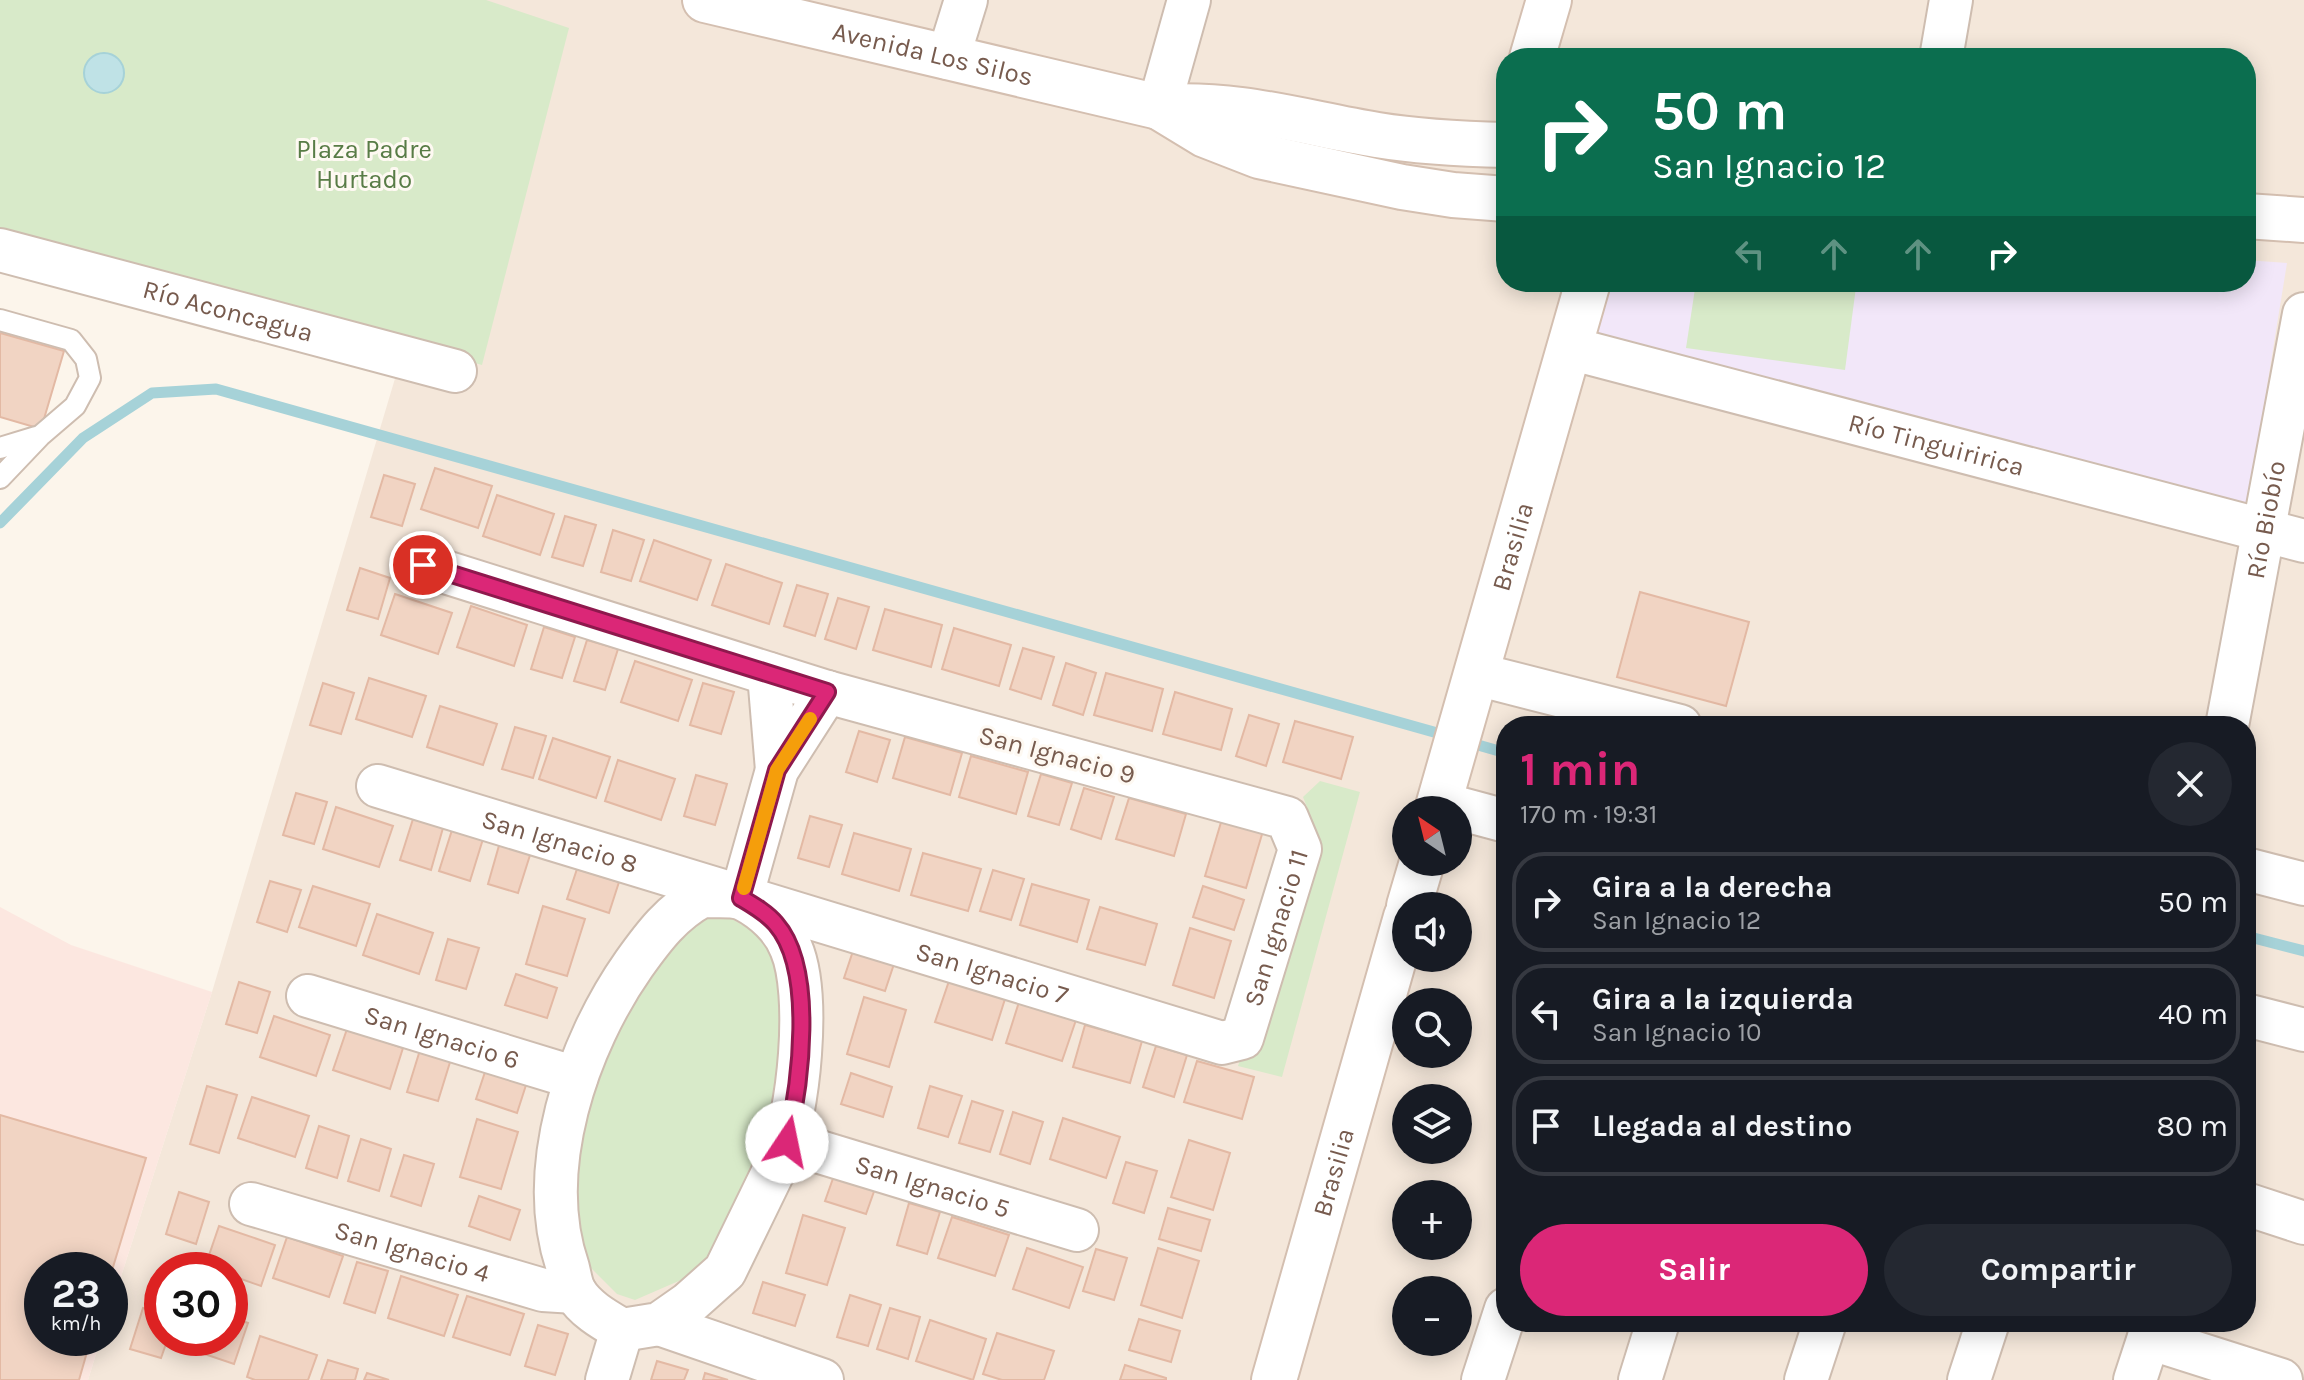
<!DOCTYPE html>
<html lang="es">
<head>
<meta charset="utf-8">
<style>
	body { margin:0; font-family:Karla,sans-serif; background:#242831; color:#f1f3f6; height:100vh; display:flex; flex-direction:column; font-size:30px; white-space:nowrap }
	* { box-sizing:border-box; margin:0 }
	p { font-size:26px; color:#9ea1a6 }
	.icon { flex:none; width:44px; height:44px; fill:none; stroke:currentColor; stroke-width:2; stroke-linecap:round; stroke-linejoin:round }
	.map { position:relative; flex:1; overflow:hidden }
	.panel { position:absolute; left:1496px; top:716px; width:760px; height:616px; display:flex; flex-direction:column; background:#171b24; border-radius:32px; box-shadow:0 4px 20px #0003 }
	.panel>* { flex:none }
	.top-card { position:absolute; left:1496px; top:48px; width:760px; height:244px; border-radius:32px; box-shadow:0 4px 20px #0003; background:#0b6e4f; color:#fff; overflow:hidden }
	.needle { width:52px; rotate:325deg }
	.fabs { position:absolute; left:1392px; top:796px; display:grid; gap:16px }
	.fabs a { display:grid; place-items:center; width:80px; height:80px; border-radius:50%; background:#171b24; box-shadow:0 4px 20px #0003; font-size:40px }
	.speed { position:absolute; left:24px; top:1252px; display:flex; gap:16px; font-size:40px; font-weight:700; text-align:center }
	.speed>* { display:grid; place-content:center; width:104px; height:104px; border-radius:50%; background:#171b24; box-shadow:0 4px 20px #0003; line-height:1 }
	.speed small { font-size:20px; font-weight:400 }
	.speed .limit { border:12px solid #d22; background:#fff; color:#111 }
	.pin { position:absolute; display:grid; place-items:center; width:68px; height:68px; color:#fff; margin:-34px; border:4px solid #fff; border-radius:50%; box-shadow:0 2px 8px #0007 }
	.me { position:absolute; width:88px; margin:-44px; rotate:11deg; stroke-linejoin:round; filter:drop-shadow(0 0 6px #0008) }
	.turn { display:flex; align-items:center; gap:28px; height:168px; padding:0 24px; font-size:36px }
	.turn .icon { width:104px; height:104px; stroke-width:2.5 }
	.turn b { display:block; font-size:56px; line-height:68px }
	.lanes { display:flex; align-items:center; height:76px; padding:0 24px; background:#0003; justify-content:center; gap:40px; direction:ltr }
	.lanes .off { opacity:.35 }
	.round { display:grid; place-items:center; flex:none; width:84px; height:84px; border-radius:42px; background:#242831 }
	.headline { display:flex; align-items:center; justify-content:space-between; height:136px; padding:0 24px }
	h1 { font-size:48px; font-weight:700; line-height:60px; color:#db2777 }
	.button { display:flex; gap:16px; margin-top:auto; padding:16px 24px }
	.button a { flex:1; height:92px; border-radius:48px; background:#db2777; color:#fff; font-size:32px; font-weight:700; line-height:92px; text-align:center }
	.button a+a { background:#242831; color:#f1f3f6 }
	ul { padding:0; list-style:none }
	li { display:flex; align-items:center; gap:24px; height:100px; margin:0 16px 12px; padding:0 8px; border:4px solid #363941; border-radius:32px }
	li div { flex:1 }
	li b { display:block; font-size:30px }
	li em { font-style:normal }
	.map>svg:first-child { display:block }
	.residential { fill:#f4e7da; fill-rule:evenodd }
	.commercial { fill:#fce7e0 }
	.education { fill:#f2e7f9 }
	.green { fill:#d8eac9 }
	.water { fill:#bfe2e6; stroke:#a6d2d8; stroke-width:2 }
	.lines { fill:none; stroke-linecap:round; stroke-linejoin:round }
	.stream { stroke:#a6d2d8; stroke-width:11 }
	.building { fill:#f1d4c3; stroke:#e3b9a4; stroke-width:2 }
	.lane-casing { stroke:#cebdb0; stroke-width:24 }
	.street-casing { stroke:#cebdb0; stroke-width:46 }
	.secondary-casing { stroke:#d4bfb0; stroke-width:48 }
	.lane { stroke:#fff; stroke-width:20 }
	.street { stroke:#fff; stroke-width:42 }
	.secondary { stroke:#fff; stroke-width:44 }
	.route-casing { stroke:#8e194d; stroke-width:20 }
	.route { stroke:#db2777; stroke-width:14 }
	.slow { stroke:#f59e0b; stroke-width:14 }
	.labels { text-anchor:middle; dominant-baseline:central; stroke-width:6; stroke-linejoin:round; paint-order:stroke }
	.street-label { font-size:26px; fill:#775b4e; stroke:#fef9f2 }
	.park-label { font-size:26px; fill:#587c46; stroke:#fef9f2 }
</style>
</head>
<body>
<div class="map">
<svg width="2304" height="1380" viewBox="0 0 2304 1380">
	<rect width="100%" height="100%" fill="#fcf5eb"/>
	<!-- residential -->
	<path class="residential" d="M0,0H2304V1380H88L101,1338H110V1311L212,992L405,345ZM1506,58H2246V282H1506ZM1506,726H2246V1322H1506ZM1406,810H1458V862H1406ZM1406,906H1458V958H1406ZM1406,1002H1458V1054H1406ZM1406,1098H1458V1150H1406ZM1406,1194H1458V1246H1406ZM162,1270H230V1338H162ZM1406,1290H1458V1342H1406Z"/>
	<!-- commercial -->
	<polygon class="commercial" points="0,907 71,945 212,992 110,1311 110,1270 42,1270 42,1338 101,1338 88,1380 0,1380"/>
	<!-- education -->
	<polygon class="education" points="2246,260 2287,263 2247,510 1586,347 1609,282 2246,282"/>
	<!-- green -->
	<g class="green">
		<polygon points="0,0 486,0 569,28 482,365 0,230"/>
		<polygon points="1696,282 1821,282 1856,287 1845,370 1686,348"/>
		<polygon points="1320,781 1360,792 1282,1077 1238,1066 1245,1045 1257,1034 1314,825 1303,797"/>
		<polygon points="720,912 756,933 778,963 784,1032 775,1128 704,1270 635,1300 617,1294 574,1251 569,1186 585,1097 620,1011 687,924"/>
	</g>
	<!-- water -->
	<circle class="water" cx="104" cy="73" r="20"/>
	<g class="lines">
		<!-- stream -->
		<g class="stream">
			<polyline points="0,523 83,438 152,393 216,389 1448,736"/>
			<polyline points="1464,741 1506,753"/>
			<polyline points="2246,936 2304,951"/>
		</g>
	</g>
	<!-- building -->
	<g class="building">
		<polygon points="0,333 64,351 41,429 0,417"/>
		<polygon points="435,468 492,486 478,528 421,509"/>
		<polygon points="384,475 415,484 402,526 371,517"/>
		<polygon points="497,495 554,514 540,555 483,536"/>
		<polygon points="565,516 596,525 583,566 552,557"/>
		<polygon points="613,530 644,540 631,581 601,572"/>
		<polygon points="654,540 711,560 697,600 640,581"/>
		<polygon points="726,564 782,583 769,624 712,605"/>
		<polygon points="360,568 390,578 378,619 347,610"/>
		<polygon points="797,585 828,594 815,636 784,626"/>
		<polygon points="1640,592 1749,622 1726,706 1617,677"/>
		<polygon points="395,594 452,613 438,654 381,635"/>
		<polygon points="838,598 869,607 856,649 825,639"/>
		<polygon points="471,606 527,625 514,666 457,647"/>
		<polygon points="885,609 942,625 931,667 873,650"/>
		<polygon points="544,627 575,637 562,678 531,669"/>
		<polygon points="954,628 1011,645 999,686 942,669"/>
		<polygon points="587,640 618,649 605,690 574,681"/>
		<polygon points="1023,648 1054,657 1041,699 1010,689"/>
		<polygon points="635,661 692,680 678,721 621,702"/>
		<polygon points="1066,663 1096,673 1083,715 1053,705"/>
		<polygon points="1106,673 1163,689 1152,731 1094,715"/>
		<polygon points="369,678 426,696 412,737 356,719"/>
		<polygon points="323,683 354,693 341,734 310,725"/>
		<polygon points="703,683 734,692 721,734 690,725"/>
		<polygon points="1175,692 1232,709 1221,750 1163,734"/>
		<polygon points="440,706 497,724 483,765 427,747"/>
		<polygon points="1249,715 1279,724 1266,766 1236,756"/>
		<polygon points="1295,721 1353,737 1341,779 1283,762"/>
		<polygon points="515,727 546,736 533,778 502,769"/>
		<polygon points="859,731 890,740 877,782 846,772"/>
		<polygon points="905,737 962,753 950,795 893,778"/>
		<polygon points="553,738 610,757 596,798 539,779"/>
		<polygon points="971,756 1028,772 1016,814 959,797"/>
		<polygon points="618,760 675,779 661,820 605,801"/>
		<polygon points="1041,774 1072,783 1059,825 1028,816"/>
		<polygon points="696,775 727,784 715,825 684,816"/>
		<polygon points="1084,788 1114,797 1101,839 1071,829"/>
		<polygon points="296,793 327,802 314,844 283,835"/>
		<polygon points="1129,798 1186,814 1174,856 1116,839"/>
		<polygon points="336,807 393,826 379,867 323,849"/>
		<polygon points="810,816 842,825 829,867 798,858"/>
		<polygon points="413,819 443,828 431,870 400,860"/>
		<polygon points="1222,819 1263,831 1246,888 1205,876"/>
		<polygon points="452,830 483,839 470,881 439,871"/>
		<polygon points="854,833 911,849 899,891 842,874"/>
		<polygon points="500,842 531,852 518,893 488,884"/>
		<polygon points="923,853 981,869 968,911 911,895"/>
		<polygon points="577,869 619,882 609,913 567,899"/>
		<polygon points="993,870 1024,879 1011,920 980,911"/>
		<polygon points="270,881 301,890 287,932 257,922"/>
		<polygon points="1032,884 1089,900 1077,942 1020,925"/>
		<polygon points="313,886 370,904 356,946 299,927"/>
		<polygon points="1203,886 1244,900 1234,930 1193,917"/>
		<polygon points="543,906 585,919 567,976 526,964"/>
		<polygon points="1100,907 1157,924 1145,965 1087,949"/>
		<polygon points="377,914 433,933 419,974 363,955"/>
		<polygon points="1190,928 1231,941 1214,998 1173,985"/>
		<polygon points="448,939 479,948 466,989 436,980"/>
		<polygon points="854,948 895,961 885,991 844,978"/>
		<polygon points="516,974 557,988 547,1018 505,1005"/>
		<polygon points="949,981 1005,999 992,1040 935,1022"/>
		<polygon points="239,982 270,992 257,1033 226,1024"/>
		<polygon points="864,997 906,1010 889,1067 847,1054"/>
		<polygon points="1019,1002 1076,1020 1062,1061 1006,1043"/>
		<polygon points="274,1016 330,1035 316,1076 260,1057"/>
		<polygon points="1085,1025 1142,1041 1130,1083 1073,1067"/>
		<polygon points="347,1029 403,1048 390,1089 333,1070"/>
		<polygon points="1156,1046 1187,1055 1174,1097 1143,1087"/>
		<polygon points="420,1050 451,1059 438,1101 407,1092"/>
		<polygon points="1197,1061 1254,1077 1242,1119 1184,1102"/>
		<polygon points="486,1069 527,1082 517,1113 476,1099"/>
		<polygon points="851,1073 892,1087 883,1117 841,1104"/>
		<polygon points="207,1086 237,1095 219,1153 190,1144"/>
		<polygon points="930,1086 962,1096 948,1137 918,1128"/>
		<polygon points="252,1097 309,1116 295,1157 238,1138"/>
		<polygon points="972,1101 1003,1111 990,1152 959,1143"/>
		<polygon points="1013,1112 1043,1122 1030,1164 1000,1154"/>
		<polygon points="0,1115 146,1158 110,1277 110,1270 42,1270 42,1338 91,1338 79,1380 0,1380"/>
		<polygon points="1063,1118 1120,1137 1106,1178 1050,1159"/>
		<polygon points="477,1119 518,1132 501,1189 460,1177"/>
		<polygon points="319,1126 349,1136 337,1178 306,1168"/>
		<polygon points="361,1139 391,1149 379,1191 348,1181"/>
		<polygon points="1189,1140 1230,1153 1213,1210 1171,1197"/>
		<polygon points="404,1155 434,1164 421,1206 391,1196"/>
		<polygon points="1126,1162 1157,1171 1144,1213 1113,1203"/>
		<polygon points="836,1170 877,1183 866,1214 825,1201"/>
		<polygon points="179,1192 209,1202 196,1244 166,1234"/>
		<polygon points="479,1196 520,1210 510,1240 469,1226"/>
		<polygon points="909,1203 940,1212 927,1254 897,1245"/>
		<polygon points="1168,1208 1210,1220 1201,1251 1159,1239"/>
		<polygon points="803,1215 845,1228 827,1285 786,1273"/>
		<polygon points="952,1217 1009,1235 995,1276 938,1258"/>
		<polygon points="219,1226 275,1245 261,1286 230,1275 230,1270 205,1267"/>
		<polygon points="287,1237 343,1256 329,1297 273,1278"/>
		<polygon points="1027,1248 1083,1267 1069,1308 1013,1289"/>
		<polygon points="1158,1248 1199,1261 1182,1318 1141,1305"/>
		<polygon points="1096,1249 1127,1258 1114,1300 1083,1291"/>
		<polygon points="357,1262 388,1271 375,1313 344,1303"/>
		<polygon points="401,1276 458,1295 444,1336 388,1318"/>
		<polygon points="763,1282 805,1295 795,1326 753,1313"/>
		<polygon points="850,1295 881,1305 868,1346 837,1337"/>
		<polygon points="467,1296 524,1314 510,1355 453,1337"/>
		<polygon points="143,1308 162,1313 162,1338 168,1338 161,1358 130,1349"/>
		<polygon points="890,1308 920,1317 908,1359 877,1349"/>
		<polygon points="230,1317 248,1323 234,1364 178,1345 180,1338 230,1338"/>
		<polygon points="1139,1319 1180,1331 1171,1362 1129,1350"/>
		<polygon points="930,1320 986,1339 973,1380 916,1361"/>
		<polygon points="538,1325 568,1334 555,1375 525,1366"/>
		<polygon points="997,1333 1054,1351 1044,1380 1002,1380 983,1374"/>
		<polygon points="260,1336 317,1355 308,1380 255,1380 247,1377"/>
		<polygon points="328,1360 358,1369 355,1380 321,1380"/>
		<polygon points="657,1361 688,1370 684,1380 651,1380"/>
		<polygon points="1125,1365 1166,1378 1166,1380 1120,1380"/>
		<polygon points="367,1373 389,1380 364,1380"/>
		<polygon points="705,1373 728,1380 703,1380"/>
	</g>
	<g class="lines">
		<!-- lane casing -->
		<g class="lane-casing">
			<g id="lane">
				<polyline points="0,320 71,340 86,359 90,378 75,406 40,436 0,478"/>
				<polyline points="0,448 36,437"/>
			</g>
		</g>
		<!-- street casing -->
		<g class="street-casing">
			<g id="street">
				<polyline points="948,58 966,0"/>
				<polyline points="1941,58 1951,0"/>
				<polyline points="1159,107 1189,0"/>
				<path id="s1" d="M0,250L455,371"/>
				<path id="s2" d="M1569,348L2304,541"/>
				<polyline points="769,674 777,770"/>
				<polyline points="1476,674 1680,726"/>
				<path id="s3" d="M2227,726L2304,314"/>
				<path id="s4" d="M378,786L1222,1043L1242,1038L1300,849L1287,818L827,692L423,565"/>
				<polyline points="1439,803 1506,821"/>
				<polyline points="2246,869 2304,884"/>
				<path d="M702,896C715,897 734,894 745,900C764,910 783,927 791,948C811,994 799,1114 779,1160L725,1271L689,1303L659,1324L622,1330C605,1320 585,1309 575,1292C571,1285 570,1276 568,1268C534,1170 577,1045 634,964C654,936 672,912 702,896Z"/>
				<polyline points="741,898 777,770 827,692"/>
				<path id="s5" d="M308,996L576,1078"/>
				<polyline points="2246,1015 2304,1030"/>
				<path id="s6" d="M787,1142L1077,1230"/>
				<path id="s7" d="M251,1204L543,1290L575,1292"/>
				<polyline points="2246,1204 2304,1223"/>
				<polyline points="659,1324 822,1380"/>
				<polyline points="2149,1338 2281,1380"/>
				<polyline points="607,1380 622,1330"/>
				<polyline points="1483,1380 1506,1309"/>
				<polyline points="1640,1380 1658,1322"/>
				<polyline points="1806,1380 1825,1322"/>
				<polyline points="1969,1380 1988,1322"/>
				<polyline points="2135,1380 2154,1322"/>
			</g>
		</g>
		<!-- secondary casing -->
		<g class="secondary-casing">
			<g id="secondary">
				<path id="s8" d="M705,0L1159,107C1240,102 1300,122 1377,135C1420,142 1463,144 1506,145"/>
				<polyline points="1532,58 1549,0"/>
				<polyline points="1159,107 1205,135 1259,156 1402,187 1453,195 1506,199"/>
				<polyline points="2246,216 2304,220"/>
				<path id="s9" d="M1437,810L1588,282"/>
				<polyline points="1409,906 1422,862"/>
				<path id="s10" d="M1274,1380L1406,917"/>
			</g>
		</g>
		<!-- lane -->
		<use href="#lane" class="lane"/>
		<!-- street -->
		<use href="#street" class="street"/>
		<!-- secondary -->
		<use href="#secondary" class="secondary"/>
	</g>
	<g class="lines">
		<!-- route casing -->
		<g class="route-casing">
			<path id="route" d="M423,565L827,692L777,770L741,898C753,905 767,913 776,924C816,970 800,1086 787,1142"/>
		</g>
		<!-- route -->
		<use href="#route" class="route"/>
		<!-- slow -->
		<polyline class="slow" points="744,888 777,770 810,719"/>
	</g>
	<g class="labels">
		<!-- street labels -->
		<g class="street-label">
			<text stroke="none"><textPath href="#s8" startOffset="234">Avenida Los Silos</textPath></text>
			<text stroke="none"><textPath href="#s1" startOffset="236">Río Aconcagua</textPath></text>
			<text stroke="none"><textPath href="#s2" startOffset="380">Río Tinguiririca</textPath></text>
			<text stroke="none"><textPath href="#s3" startOffset="210">Río Biobío</textPath></text>
			<text stroke="none"><textPath href="#s9" startOffset="274">Brasilia</textPath></text>
			<text transform="translate(1057 755) rotate(15)">San Ignacio 9</text>
			<text stroke="none"><textPath href="#s4" startOffset="190">San Ignacio 8</textPath></text>
			<text stroke="none"><textPath href="#s4" startOffset="1018">San Ignacio 11</textPath></text>
			<text stroke="none"><textPath href="#s4" startOffset="642">San Ignacio 7</textPath></text>
			<text stroke="none"><textPath href="#s5" startOffset="140">San Ignacio 6</textPath></text>
			<text stroke="none"><textPath href="#s10" startOffset="216">Brasilia</textPath></text>
			<text stroke="none"><textPath href="#s6" startOffset="152">San Ignacio 5</textPath></text>
			<text stroke="none"><textPath href="#s7" startOffset="168">San Ignacio 4</textPath></text>
		</g>
		<!-- park labels -->
		<g class="park-label">
			<text x="364" y="149">Plaza Padre<tspan x="364" dy="30">Hurtado</tspan></text>
		</g>
	</g>
</svg>
<div class="fabs">
<a><svg class="needle" viewBox="-14 -14 28 28"><path d="M0-13l5 13h-10z" fill="#e53935"/><path d="M0 13l5-13h-10z" fill="#9ea1a6"/></svg></a>
<a><svg class="icon" aria-label="sound" viewBox="0 0 24 24"><path d="M4 9h4l5-4v14l-5-4H4zM17 9q2 3 0 6"/></svg></a>
<a><svg class="icon" aria-label="search" viewBox="0 0 24 24"><circle cx="10" cy="10" r="6"/><path d="M15 15l6 6"/></svg></a>
<a><svg class="icon" aria-label="layers" viewBox="0 0 24 24"><path d="M12 4l9 5-9 5-9-5zM3 14l9 5 9-5"/></svg></a>
<a>+</a>
<a>−</a>
</div>
<div class="speed"><div>23<small>km/h</small></div><div class="limit">30</div></div>
<div class="pin" style="left:423px;top:565px;background:#d93025"><svg class="icon" aria-label="arrive" viewBox="0 0 24 24"><path d="M6 21V4h12l-3 4 3 4H6"/></svg></div>
<svg class="me" style="left:787px;top:1142px" viewBox="-20 -20 40 40"><circle r="19" fill="#fff"/><path d="M0-13L10 11 0 6-10 11z" fill="#db2777"/></svg>
<div class="top-card">
<div class="turn"><svg class="icon" aria-label="right" viewBox="0 0 24 24"><path d="M7 20v-9h11M14 6l5 5-5 5"/></svg><div><b>50 m</b>San Ignacio 12</div></div>
<div class="lanes"><svg class="icon off" aria-label="left" viewBox="0 0 24 24"><path d="M17 20v-9H6M10 6l-5 5 5 5"/></svg><svg class="icon off" aria-label="ahead" viewBox="0 0 24 24"><path d="M12 20V5M6 11l6-6 6 6"/></svg><svg class="icon off" aria-label="ahead" viewBox="0 0 24 24"><path d="M12 20V5M6 11l6-6 6 6"/></svg><svg class="icon" aria-label="right" viewBox="0 0 24 24"><path d="M7 20v-9h11M14 6l5 5-5 5"/></svg></div>
</div>
<section class="panel">
<div class="headline"><div><h1>1 min</h1><p>170 m · 19:31</p></div><a class="round"><svg class="icon" aria-label="close" viewBox="0 0 24 24"><path d="M6 6l12 12M18 6L6 18"/></svg></a></div>
<ul>
<li><svg class="icon" aria-label="right" viewBox="0 0 24 24"><path d="M7 20v-9h11M14 6l5 5-5 5"/></svg><div><b>Gira a la derecha</b><p>San Ignacio 12</p></div><em>50 m</em></li>
<li><svg class="icon" aria-label="left" viewBox="0 0 24 24"><path d="M17 20v-9H6M10 6l-5 5 5 5"/></svg><div><b>Gira a la izquierda</b><p>San Ignacio 10</p></div><em>40 m</em></li>
<li><svg class="icon" aria-label="arrive" viewBox="0 0 24 24"><path d="M6 21V4h12l-3 4 3 4H6"/></svg><div><b>Llegada al destino</b></div><em>80 m</em></li>
</ul>
<div class="button"><a>Salir</a><a>Compartir</a></div>
</section>
</div>
</body>
</html>
